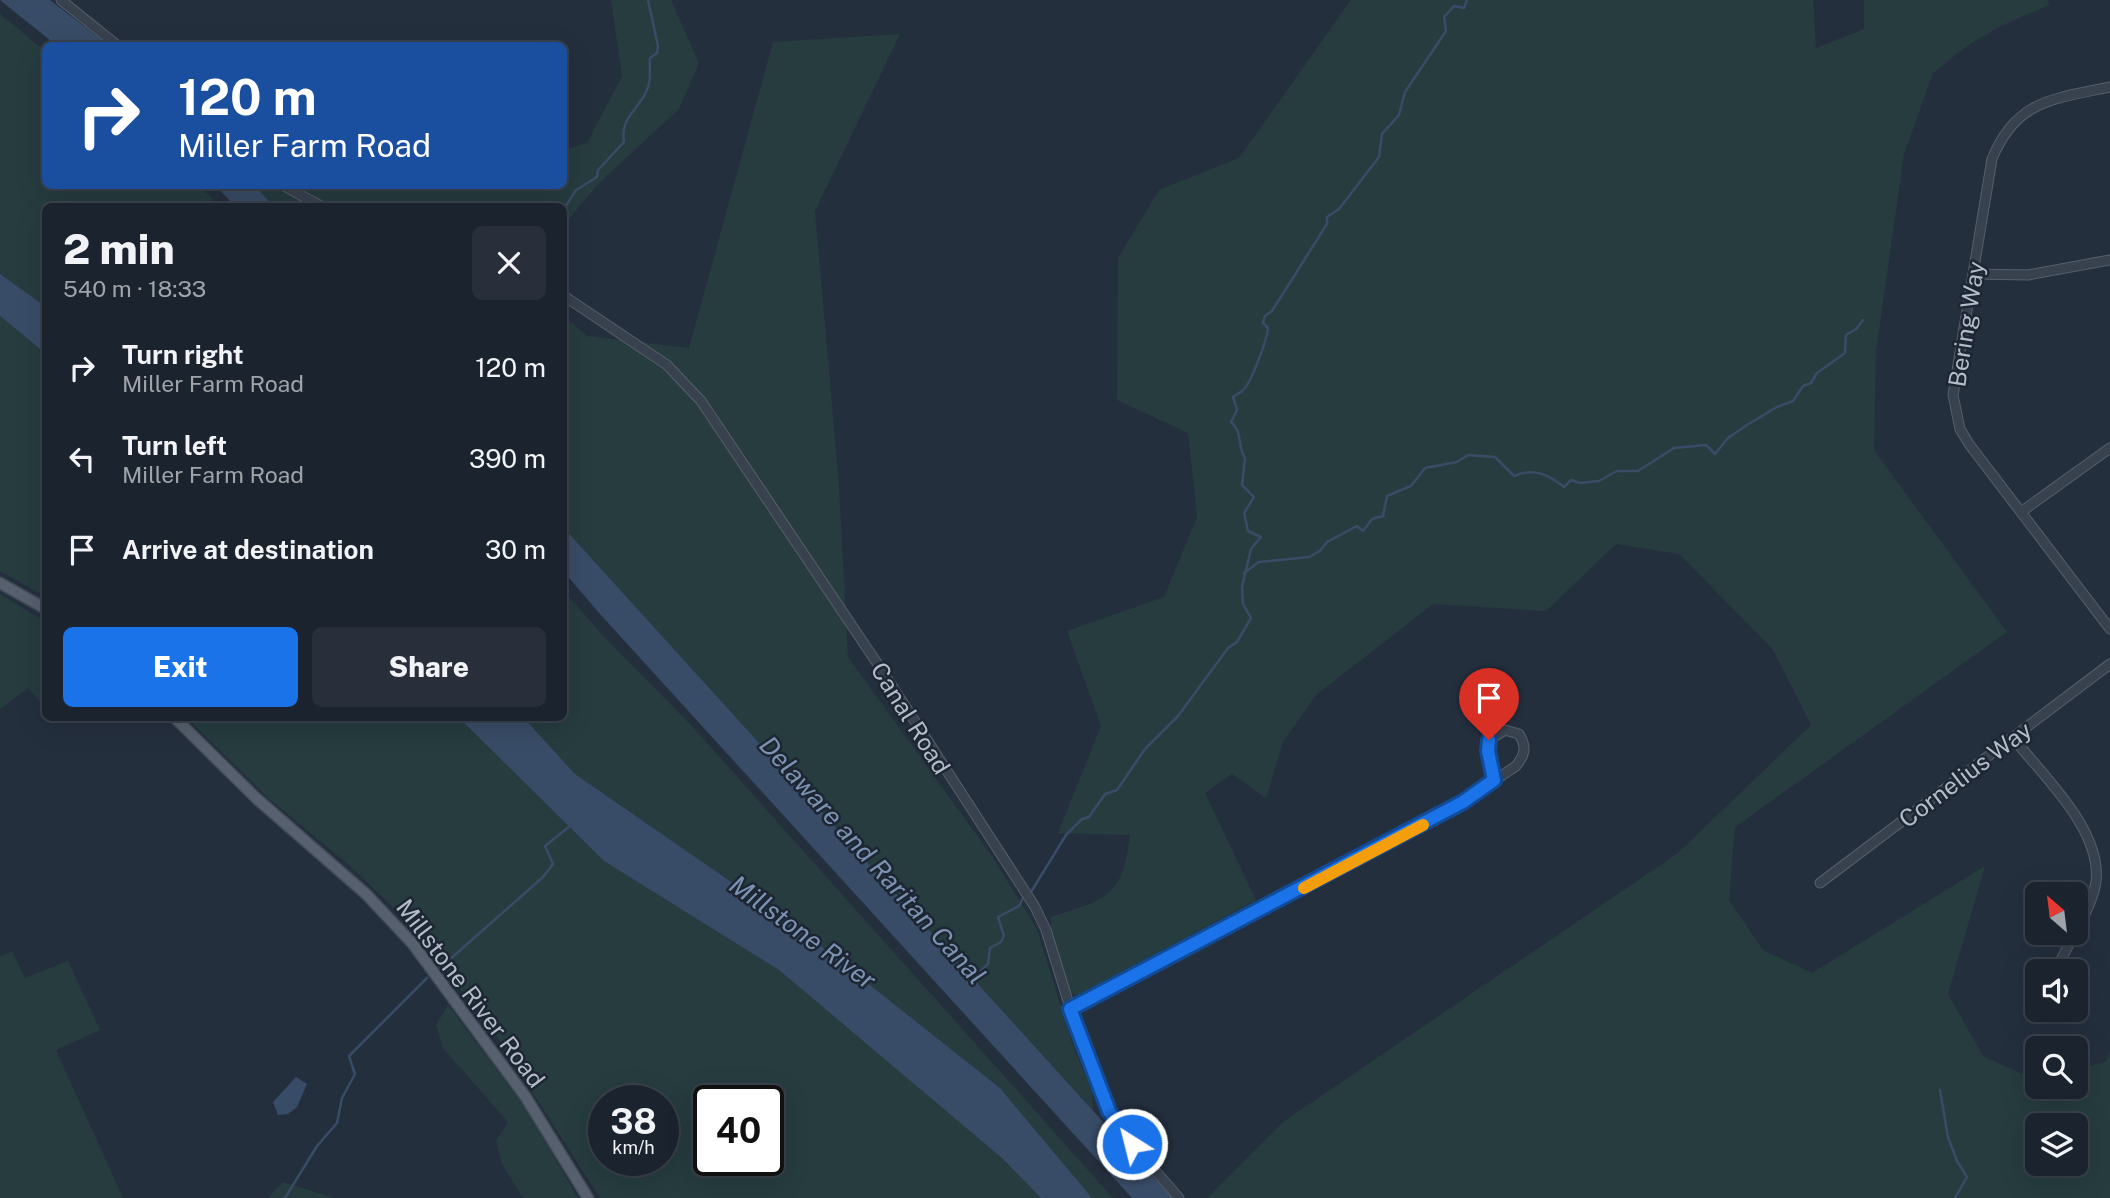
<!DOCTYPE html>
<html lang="en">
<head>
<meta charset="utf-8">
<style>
	body { margin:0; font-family:"Public Sans",sans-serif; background:#282f3a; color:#f1f3f6; height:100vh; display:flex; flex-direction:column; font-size:26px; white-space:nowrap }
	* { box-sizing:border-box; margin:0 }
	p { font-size:23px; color:#a0a4aa }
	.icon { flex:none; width:38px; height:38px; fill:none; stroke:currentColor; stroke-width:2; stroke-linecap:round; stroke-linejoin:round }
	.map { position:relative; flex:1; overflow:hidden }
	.details { position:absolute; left:42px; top:203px; width:525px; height:518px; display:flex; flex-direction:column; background:#1b232e; border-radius:10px; box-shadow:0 7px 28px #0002,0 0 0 2px #39404a }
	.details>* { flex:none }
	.hud { position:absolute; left:42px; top:42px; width:525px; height:147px; border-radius:10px; box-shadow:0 7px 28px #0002,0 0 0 2px #39404a; background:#1a4fa0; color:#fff; overflow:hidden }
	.needle { width:46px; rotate:332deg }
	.buttons { position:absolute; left:2025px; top:882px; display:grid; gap:14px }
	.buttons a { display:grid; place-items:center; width:63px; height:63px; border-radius:10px; background:#1b232e; box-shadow:0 7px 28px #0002,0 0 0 2px #39404a; font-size:35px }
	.speed { position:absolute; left:588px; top:1085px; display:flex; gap:14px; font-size:35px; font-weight:700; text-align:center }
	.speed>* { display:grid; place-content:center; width:91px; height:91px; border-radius:50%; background:#1b232e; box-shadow:0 7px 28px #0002,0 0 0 2px #39404a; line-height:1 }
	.speed small { font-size:18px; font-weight:400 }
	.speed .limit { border:4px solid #111; border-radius:10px; background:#fff; color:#111 }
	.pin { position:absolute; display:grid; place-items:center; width:60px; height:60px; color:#fff; margin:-72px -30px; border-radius:50% 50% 50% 0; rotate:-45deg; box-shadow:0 0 7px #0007 }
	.pin .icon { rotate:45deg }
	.me { position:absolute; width:77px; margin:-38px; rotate:324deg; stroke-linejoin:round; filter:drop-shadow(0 0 5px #0008) }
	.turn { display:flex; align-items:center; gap:24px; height:147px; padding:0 21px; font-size:32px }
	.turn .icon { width:91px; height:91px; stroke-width:2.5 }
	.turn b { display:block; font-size:49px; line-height:60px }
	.round { display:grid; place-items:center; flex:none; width:74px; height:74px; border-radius:10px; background:#282f3a }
	.head { display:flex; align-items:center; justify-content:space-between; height:119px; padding:0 21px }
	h1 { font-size:42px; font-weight:800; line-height:52px }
	.action { display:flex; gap:14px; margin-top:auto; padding:14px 21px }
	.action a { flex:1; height:80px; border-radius:10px; background:#1a73e8; color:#fff; font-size:28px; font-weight:800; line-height:80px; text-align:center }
	.action a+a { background:#282f3a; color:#f1f3f6 }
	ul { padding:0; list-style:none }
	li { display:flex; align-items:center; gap:21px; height:91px; padding:0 21px }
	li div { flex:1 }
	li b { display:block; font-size:26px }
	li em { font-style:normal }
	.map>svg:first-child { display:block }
	.green { fill:#263c3f; fill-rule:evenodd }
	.water { fill:#394c67 }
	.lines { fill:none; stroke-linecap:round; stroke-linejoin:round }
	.stream { stroke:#394c67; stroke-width:2.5 }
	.minor-casing { stroke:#565f6c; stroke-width:11 }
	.major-casing { stroke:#414a57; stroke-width:13 }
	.minor { stroke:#38414e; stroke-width:9 }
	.major { stroke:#56606e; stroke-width:10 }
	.route-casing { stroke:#114b97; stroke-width:18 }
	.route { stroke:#1a73e8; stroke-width:12 }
	.slow { stroke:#f59e0b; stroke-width:12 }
	.labels { text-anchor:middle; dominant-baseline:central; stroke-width:5; stroke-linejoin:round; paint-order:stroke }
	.street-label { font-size:24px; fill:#b4bcc9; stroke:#1d2633 }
	.water-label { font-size:26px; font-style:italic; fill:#7c92b1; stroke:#1d2633 }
</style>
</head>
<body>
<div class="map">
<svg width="2110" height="1198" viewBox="0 0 2110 1198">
	<rect width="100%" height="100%" fill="#242f3e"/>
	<!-- green -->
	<g class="green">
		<polygon points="611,0 671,0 699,63 679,109 597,185 564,225 564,206 273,206 253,186 564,186 564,150 587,143 622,76"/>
		<path d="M1351,0H1813L1816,48L1864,29V0H2048L2049,5L2001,26L1967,46L1933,73L1904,154L1876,352L1874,450L2007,632L1735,827L1729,900L1763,950L1812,973L1985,866L1948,994L1983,1056L2037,1081V1087H2076V1070L2105,1062L2110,1051V1198H1207L1283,1122L1678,853L1811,725L1772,648L1679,554L1616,544L1546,611L1433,604L1316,695L1283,742L1266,798L1232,774L1205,793L1256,900L1080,994L1075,995L1070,991L1051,930V917C1107,898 1122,899 1130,835L1058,833L1101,726L1067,631L1164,597L1197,517L1188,433L1117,400L1118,258L1159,190L1239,158ZM2076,1125V1164H2037V1125Z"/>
		<polygon points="0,14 45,51 46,186 200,186 219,206 46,206 45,306 0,274"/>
		<polygon points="900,34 815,211 839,485 848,657 992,856 1037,929 1072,1043 1092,1093 1094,1114 564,528 564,316 587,336 689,348 773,42"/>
		<polygon points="0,316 45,353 45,596 0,571"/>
		<polygon points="564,591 606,639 690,724 1113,1198 1091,1198 1000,1088 798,928 575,774 524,718 564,718"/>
		<polygon points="0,594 45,622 45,707 28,688 0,709"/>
		<path d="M187,718H459L604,861L779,970L1003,1159L1041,1198H600L494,1032L399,913L349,865L268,798ZM604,1101H663V1160H604ZM709,1101H768V1160H709Z"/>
		<polygon points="12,951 25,978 68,961 100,1030 56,1050 123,1198 0,1198 0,957"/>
		<polygon points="448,1005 525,1107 578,1198 523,1198 502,1164 496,1141 508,1122 443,1048 436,1025"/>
		<polygon points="283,1182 334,1198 268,1198"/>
	</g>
	<!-- water -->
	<g class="water">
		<polygon points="0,0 50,0 108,45 56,45"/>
		<polygon points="216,186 255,186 273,206 235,206"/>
		<polygon points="0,274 45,306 45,353 0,316"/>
		<polygon points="564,528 1172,1198 1132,1198 600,614 564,572"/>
		<polygon points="459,718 524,718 575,774 798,928 1000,1088 1092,1198 1041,1198 1003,1159 779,970 604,861"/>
		<polygon points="296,1077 307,1084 297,1107 288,1114 278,1115 273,1102"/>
	</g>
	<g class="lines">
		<!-- stream -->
		<g class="stream">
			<path d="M564,209L576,190L597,177L598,170L624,142C620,118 637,111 646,92C652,81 649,70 650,58L657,53L658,46L648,0"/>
			<path d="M1244,573L1259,562L1309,557L1320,551L1327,542L1357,526L1363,531L1372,519L1383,516L1387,496L1411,486L1425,468L1457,462L1468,455L1495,457L1514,476C1534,467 1549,475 1564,487L1571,480L1580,483L1599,481L1617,471H1638L1674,448L1706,445L1715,454L1728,438L1747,425L1777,407L1793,401L1803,386L1811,383L1817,373L1845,353L1846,335L1856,329L1863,320"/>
			<path d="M1031,892L1066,835L1082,819L1089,817L1105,794L1117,790L1145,749L1178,716L1228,648L1237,642L1251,618L1243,604L1242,587L1251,549L1261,537L1248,531L1244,513L1254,497L1242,485L1245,458C1237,446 1243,432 1231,422L1237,410L1233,397C1236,394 1239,394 1242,391C1251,385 1267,339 1268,328L1263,323L1265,316L1272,311L1327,224V217L1339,209L1379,157L1382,134L1399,115L1405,92L1446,31L1444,17L1454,6L1464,8L1467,0"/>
			<polyline points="439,969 543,877 553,864 545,846 570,826"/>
			<polyline points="980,972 988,964 990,948 1001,942 1004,936 998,917 1019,906 1023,898"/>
			<polyline points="1940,1090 1948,1137 1957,1161 1967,1177 1955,1198"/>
			<polyline points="285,1198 317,1146 337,1123 342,1098 355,1074 349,1056 427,978"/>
		</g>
		<!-- minor casing -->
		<g class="minor-casing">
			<g id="minor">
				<polyline points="61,0 118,46"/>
				<path d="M2110,87C2053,99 2016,100 1992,159L1953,395L1960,429L1969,444L2110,629"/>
				<polyline points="284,186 321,206"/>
				<polyline points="1974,274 2028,275 2110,260"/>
				<polyline points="564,296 667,365 701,401 883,672 1035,907 1046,930 1082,1046 1109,1111 1132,1144 1179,1198"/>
				<polyline points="2021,512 2110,448"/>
				<path d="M2014,739C2044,777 2102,830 2096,882C2093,900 2084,916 2076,933"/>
				<polyline points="1820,883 2110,664"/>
				<polyline points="2055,971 2075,933"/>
				<path d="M1070,1009L1463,802L1516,766C1525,755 1527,747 1519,734L1505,730L1489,740L1494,780"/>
			</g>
		</g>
		<!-- major casing -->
		<g class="major-casing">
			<g id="major">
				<polyline points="0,583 46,609"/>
				<polyline points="175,718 256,798 366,894 412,943 525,1096 588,1198"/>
			</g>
		</g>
		<!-- minor -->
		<use href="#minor" class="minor"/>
		<!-- major -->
		<use href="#major" class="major"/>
	</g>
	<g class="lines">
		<!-- route casing -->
		<g class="route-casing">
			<polyline id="route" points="1132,1144 1109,1111 1070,1009 1463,802 1494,780 1488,751 1489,740"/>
		</g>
		<!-- route -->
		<use href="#route" class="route"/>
		<!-- slow -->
		<polyline class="slow" points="1304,888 1423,825"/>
	</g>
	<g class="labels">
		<!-- street labels -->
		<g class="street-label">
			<text transform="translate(1966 324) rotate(-81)">Bering Way</text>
			<text transform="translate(911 718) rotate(58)">Canal Road</text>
			<text transform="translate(1965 774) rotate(-37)">Cornelius Way</text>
			<text transform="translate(471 993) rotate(53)">Millstone River Road</text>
		</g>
		<!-- water labels -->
		<g class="water-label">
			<text transform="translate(873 860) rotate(48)">Delaware and Raritan Canal</text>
			<text transform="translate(803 932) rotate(36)">Millstone River</text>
		</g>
	</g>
</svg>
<div class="buttons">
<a><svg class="needle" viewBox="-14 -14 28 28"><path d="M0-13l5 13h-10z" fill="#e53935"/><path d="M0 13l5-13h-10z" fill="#a0a4aa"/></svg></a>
<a><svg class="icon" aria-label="sound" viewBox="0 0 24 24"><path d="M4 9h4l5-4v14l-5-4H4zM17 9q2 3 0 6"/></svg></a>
<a><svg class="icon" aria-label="search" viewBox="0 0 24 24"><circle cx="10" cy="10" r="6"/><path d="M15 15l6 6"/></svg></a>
<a><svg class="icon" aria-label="layers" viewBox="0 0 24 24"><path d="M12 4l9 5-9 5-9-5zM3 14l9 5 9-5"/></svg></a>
</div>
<div class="speed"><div>38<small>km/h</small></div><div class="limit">40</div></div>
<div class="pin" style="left:1489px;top:740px;background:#d93025"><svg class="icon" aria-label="arrive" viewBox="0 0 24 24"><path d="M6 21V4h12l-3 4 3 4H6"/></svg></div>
<svg class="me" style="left:1132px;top:1144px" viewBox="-20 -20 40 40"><circle r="17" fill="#1a73e8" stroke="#fff" stroke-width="3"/><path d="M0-11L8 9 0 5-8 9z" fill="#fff"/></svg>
<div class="hud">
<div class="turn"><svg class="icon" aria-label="right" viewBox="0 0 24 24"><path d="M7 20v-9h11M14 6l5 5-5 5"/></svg><div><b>120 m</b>Miller Farm Road</div></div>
</div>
<section class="details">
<div class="head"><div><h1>2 min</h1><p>540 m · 18:33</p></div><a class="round"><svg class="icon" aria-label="close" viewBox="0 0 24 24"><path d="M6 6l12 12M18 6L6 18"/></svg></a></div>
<ul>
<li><svg class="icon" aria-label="right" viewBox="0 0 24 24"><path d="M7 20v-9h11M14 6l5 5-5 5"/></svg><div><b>Turn right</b><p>Miller Farm Road</p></div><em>120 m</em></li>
<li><svg class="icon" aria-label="left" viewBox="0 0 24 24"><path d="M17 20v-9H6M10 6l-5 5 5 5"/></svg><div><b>Turn left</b><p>Miller Farm Road</p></div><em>390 m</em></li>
<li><svg class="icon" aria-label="arrive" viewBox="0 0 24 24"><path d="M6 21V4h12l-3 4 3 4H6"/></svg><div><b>Arrive at destination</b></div><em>30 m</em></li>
</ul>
<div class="action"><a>Exit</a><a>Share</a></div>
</section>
</div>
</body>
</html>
